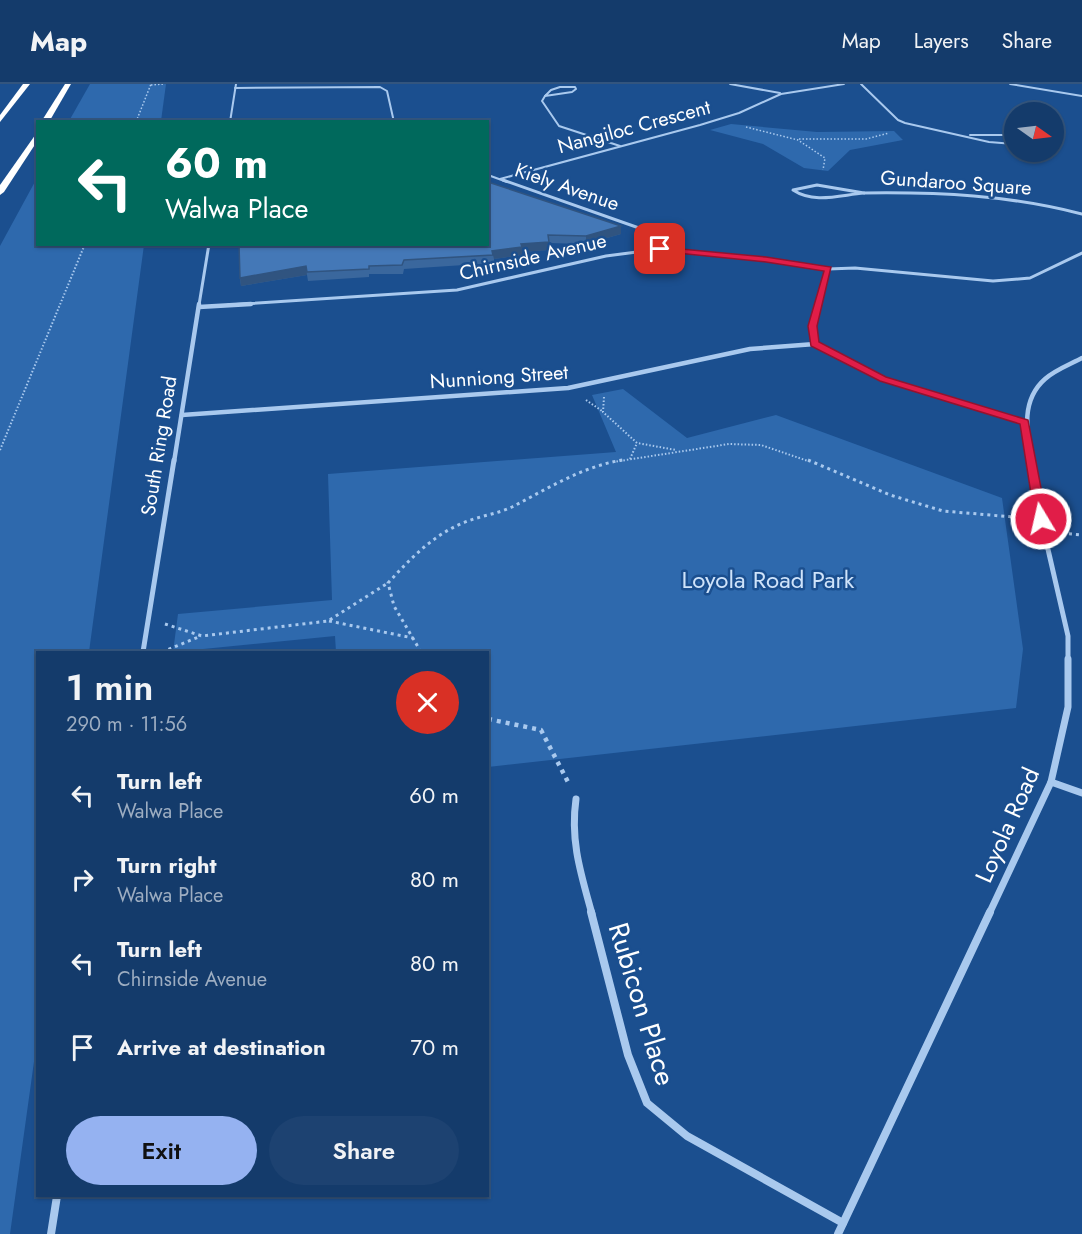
<!DOCTYPE html>
<html lang="en">
<head>
<meta charset="utf-8">
<style>
	body { margin:0; font-family:Jost,sans-serif; background:#1d4271; color:#f1f3f6; height:100vh; display:flex; flex-direction:column; font-size:22px; white-space:nowrap }
	* { box-sizing:border-box; margin:0 }
	p { font-size:20px; color:#9dadc1 }
	.icon { flex:none; width:33px; height:33px; fill:none; stroke:currentColor; stroke-width:2; stroke-linecap:round; stroke-linejoin:round }
	.map { position:relative; flex:1; overflow:hidden }
	.panel { position:absolute; left:36px; top:567px; width:453px; height:546px; display:flex; flex-direction:column; background:#143b6b; border-radius:0px; box-shadow:0 2px 4px #0004,0 0 0 2px #33557e }
	.panel>* { flex:none }
	.guide { position:absolute; left:36px; top:36px; width:453px; height:126px; border-radius:0px; box-shadow:0 2px 4px #0004,0 0 0 2px #33557e; background:#00695c; color:#fff; overflow:hidden }
	.needle { width:39px; rotate:104deg }
	.controls { position:absolute; left:1004px; top:18px; display:grid; gap:12px }
	.controls a { display:grid; place-items:center; width:60px; height:60px; border-radius:50%; background:#143b6b; box-shadow:0 2px 4px #0004,0 0 0 2px #33557e; font-size:30px }
	.pin { position:absolute; display:grid; place-items:center; width:51px; height:51px; color:#fff; margin:-26px; border-radius:12px; box-shadow:0 3px 9px #0006 }
	.me { position:absolute; width:66px; margin:-33px; rotate:351deg; stroke-linejoin:round; filter:drop-shadow(0 0 4px #0008) }
	.turn { display:flex; align-items:center; gap:21px; height:126px; padding:0 30px; font-size:27px }
	.turn .icon { width:78px; height:78px; stroke-width:2.5 }
	.turn b { display:block; font-size:42px; line-height:51px }
	.round { display:grid; place-items:center; flex:none; width:63px; height:63px; border-radius:32px; background:#1d4271 }
	.summary { display:flex; align-items:center; justify-content:space-between; height:102px; padding:0 30px }
	h1 { font-size:36px; font-weight:600; line-height:45px }
	.cta { display:flex; gap:12px; margin-top:auto; padding:12px 30px }
	.cta a { flex:1; height:69px; border-radius:36px; background:#95b2f1; color:#111; font-size:24px; font-weight:600; line-height:69px; text-align:center }
	.cta a+a { background:#1d4271; color:#f1f3f6 }
	ul { padding:0; list-style:none }
	li { display:flex; align-items:center; gap:18px; height:84px; padding:0 30px }
	li div { flex:1 }
	li b { display:block; font-size:22px }
	li em { font-style:normal }
	header { display:flex; align-items:center; gap:36px; box-sizing:border-box; height:84px; padding:0 30px; background:#143b6b; border-bottom:2px solid #33557e }
	header strong { font-size:28px }
	nav { display:flex; gap:33px; margin-inline-start:auto; font-size:21px }
	.map>svg:first-child { display:block }
	.green { fill:#2e69ad }
	.lines { fill:none; stroke-linecap:round; stroke-linejoin:round }
	.path-far3 { stroke:#a9c9ee; stroke-width:1.5; stroke-dasharray:1.5 2; stroke-linecap:butt }
	.path-far2 { stroke:#a9c9ee; stroke-width:2; stroke-dasharray:1.5 2; stroke-linecap:butt }
	.path-far1 { stroke:#a9c9ee; stroke-width:3; stroke-dasharray:3 4; stroke-linecap:butt }
	.path { stroke:#a9c9ee; stroke-width:4.5; stroke-dasharray:4 5; stroke-linecap:butt }
	.minor-far5 { stroke:#a9c9ee; stroke-width:2 }
	.minor-far4 { stroke:#a9c9ee; stroke-width:3 }
	.minor-far3 { stroke:#a9c9ee; stroke-width:4.5 }
	.minor-far2 { stroke:#a9c9ee; stroke-width:5 }
	.minor-far1 { stroke:#a9c9ee; stroke-width:7 }
	.minor { stroke:#a9c9ee; stroke-width:8 }
	.motorway { fill:#fff; fill-rule:evenodd }
	.wall { fill:#3a679d }
	.shaded-wall { fill:#305480 }
	.building { fill:#4478b7; stroke:#305480; stroke-width:1.5 }
	.route { fill:#e11d48; stroke:#92132f; stroke-width:1.5 }
	.labels { text-anchor:middle; dominant-baseline:central; stroke-width:5; stroke-linejoin:round; paint-order:stroke }
	.far-street-label { font-size:20px; fill:#fff; stroke:#1b4f8f }
	.park-label { font-size:24px; fill:#cfe3fa; stroke:#1b4f8f }
	.street-label { font-size:24px; fill:#fff; stroke:#1b4f8f }
	.near-street-label { font-size:28px; fill:#fff; stroke:#1b4f8f }
</style>
</head>
<body>
<header>
<strong>Map</strong>
<nav><a>Map</a><a>Layers</a><a>Share</a></nav>
</header>
<div class="map">
<svg width="1082" height="1150" viewBox="0 0 1082 1150">
	<rect width="100%" height="100%" fill="#1b4f8f"/>
	<!-- green -->
	<g class="green">
		<polygon points="90,0 166,0 161,37 69,37"/>
		<polygon points="731,40 817,48 894,47 903,56 850,66 828,87 804,84 763,60 710,46"/>
		<polygon points="37,94 38,160 144,161 89,568 38,568 38,949 10,1150 0,1150 0,162"/>
		<polygon points="623,305 687,354 776,331 1002,414 1023,565 1016,624 488,683 488,568 336,568 335,552 173,568 178,530 332,516 328,390 616,368 592,311"/>
	</g>
	<g class="lines">
		<!-- path-far3 -->
		<g class="path-far3">
			<polyline points="151,1 163,0"/>
			<polyline points="136,38 151,0"/>
			<polyline points="746,43 798,56 825,74 823,86"/>
			<polyline points="799,55 866,55 889,49"/>
		</g>
		<!-- path-far2 -->
		<g class="path-far2">
			<polyline points="604,313 603,328 637,359 676,366"/>
			<polyline points="586,316 602,327"/>
			<polyline points="0,366 85,160"/>
			<polyline points="630,375 637,359"/>
			<polyline points="613,378 729,360 761,361 811,378"/>
		</g>
		<!-- path-far1 -->
		<g class="path-far1">
			<polyline points="808,376 890,411 943,427 1025,434"/>
			<polyline points="1062,449 1082,451"/>
			<polyline points="329,537 413,554"/>
			<polyline points="165,540 202,552 328,537 388,499"/>
			<polyline points="162,568 201,552"/>
			<path d="M421,568L394,522L388,499C410,475 433,451 463,439C479,432 497,430 512,423C547,405 583,382 623,376"/>
		</g>
		<!-- path -->
		<polyline class="path" points="488,635 541,646 569,700"/>
		<!-- minor-far5 -->
		<g class="minor-far5">
			<polyline points="730,0 780,9"/>
			<polyline points="861,0 898,36 905,39 989,58 1014,60"/>
			<polyline points="1010,0 1082,12"/>
			<polygon points="560,3 575,3 576,5 572,8 545,12 551,6"/>
			<polyline points="235,4 380,3 387,7 394,38"/>
			<polyline points="545,12 542,17 559,42 620,62"/>
			<polyline points="230,38 236,0"/>
			<polyline points="970,51 1014,51"/>
			<polyline points="488,91 507,98"/>
			<polyline points="500,95 700,41 739,29 781,10 844,0"/>
		</g>
		<!-- minor-far4 -->
		<g class="minor-far4">
			<polyline points="503,96 656,150 660,165"/>
			<path d="M817,101L864,109C840,111 814,120 793,106Z"/>
			<path d="M864,109C940,108 1008,111 1082,130"/>
			<polyline points="199,221 209,160"/>
			<polyline points="228,221 457,206 606,172 660,165 766,175 828,185 855,184 993,197 1030,194 1082,169"/>
			<polyline points="818,221 828,185"/>
		</g>
		<!-- minor-far3 -->
		<g class="minor-far3">
			<polyline points="818,220 812,242 815,260 883,295 1025,338"/>
			<polyline points="199,223 251,220"/>
			<polyline points="182,331 568,304 750,265 815,260"/>
			<polyline points="174,378 199,220"/>
			<path d="M1032,378C1027,349 1020,317 1045,295C1055,286 1071,280 1082,274"/>
		</g>
		<!-- minor-far2 -->
		<g class="minor-far2">
			<polyline points="1031,376 1041,435 1068,552 1068,577"/>
			<polyline points="143,568 174,376"/>
		</g>
		<!-- minor-far1 -->
		<g class="minor-far1">
			<polyline points="1051,698 1082,709"/>
			<path d="M576,715C570,757 581,790 592,830"/>
			<polyline points="989,830 1051,698 1068,623 1068,575"/>
		</g>
		<!-- minor -->
		<g class="minor">
			<polyline points="591,828 628,971 647,1019 687,1052 843,1139"/>
			<polyline points="51,1150 57,1112"/>
			<polyline points="838,1150 990,828"/>
		</g>
		<!-- motorway -->
		<g class="motorway">
			<polygon points="23,0 30,0 0,38 0,31"/>
			<polygon points="65,0 71,0 49,38 41,38"/>
			<polygon points="38,47 38,56 4,108 0,111 0,101"/>
		</g>
	</g>
	<!-- wall -->
	<polygon class="wall" points="488,98 621,142 621,150 586,160 549,159 549,166 522,168 522,171 494,175 494,179 404,185 403,190 369,190 369,193 308,197 307,191 241,202 240,194"/>
	<!-- shaded-wall -->
	<g class="shaded-wall">
		<polygon points="621,142 621,150 586,160 586,152"/>
		<polygon points="549,158 549,166 522,168 522,171 494,175 492,167 521,160"/>
		<polygon points="306,182 307,191 241,202 240,194"/>
	</g>
	<!-- building -->
	<polygon class="building" points="488,98 621,142 586,152 548,151 549,158 521,160 522,163 492,167 493,171 404,176 402,181 369,182 369,185 307,188 306,182 240,194 239,160 488,160"/>
	<!-- route -->
	<polygon class="route" points="660,163 766,173 831,183 817,242 819,258 886,293 1028,336 1047,435 1045,437 1037,437 1035,435 1020,340 880,297 811,262 808,242 824,187 766,178 657,167 656,165"/>
	<g class="labels">
		<!-- far-street labels -->
		<g class="far-street-label">
			<text transform="translate(634 43) rotate(-15)">Nangiloc Crescent</text>
			<text transform="translate(956 99) rotate(4)">Gundaroo Square</text>
			<text transform="translate(567 103) rotate(19)">Kiely Avenue</text>
			<text transform="translate(533 173) rotate(-13)">Chirnside Avenue</text>
			<text transform="translate(499 293) rotate(-4)">Nunniong Street</text>
			<text transform="translate(159 362) rotate(-81)">South Ring Road</text>
		</g>
		<!-- park labels -->
		<g class="park-label">
			<text x="768" y="495">Loyola Road Park</text>
		</g>
		<!-- street labels -->
		<g class="street-label">
			<text transform="translate(1007 741) rotate(-66)">Loyola Road</text>
		</g>
		<!-- near-street labels -->
		<g class="near-street-label">
			<text transform="translate(642 920) rotate(73)">Rubicon Place</text>
		</g>
	</g>
</svg>
<div class="controls">
<a><svg class="needle" viewBox="-14 -14 28 28"><path d="M0-13l5 13h-10z" fill="#e53935"/><path d="M0 13l5-13h-10z" fill="#9dadc1"/></svg></a>
</div>
<div class="pin" style="left:660px;top:165px;background:#d93025"><svg class="icon" aria-label="arrive" viewBox="0 0 24 24"><path d="M6 21V4h12l-3 4 3 4H6"/></svg></div>
<svg class="me" style="left:1041px;top:435px" viewBox="-20 -20 40 40"><circle r="17" fill="#e11d48" stroke="#fff" stroke-width="3"/><path d="M0-11L8 9 0 5-8 9z" fill="#fff"/></svg>
<div class="guide">
<div class="turn"><svg class="icon" aria-label="left" viewBox="0 0 24 24"><path d="M17 20v-9H6M10 6l-5 5 5 5"/></svg><div><b>60 m</b>Walwa Place</div></div>
</div>
<section class="panel">
<div class="summary"><div><h1>1 min</h1><p>290 m · 11:56</p></div><a class="round" style="background:#d93025;color:#fff"><svg class="icon" aria-label="close" viewBox="0 0 24 24"><path d="M6 6l12 12M18 6L6 18"/></svg></a></div>
<ul>
<li><svg class="icon" aria-label="left" viewBox="0 0 24 24"><path d="M17 20v-9H6M10 6l-5 5 5 5"/></svg><div><b>Turn left</b><p>Walwa Place</p></div><em>60 m</em></li>
<li><svg class="icon" aria-label="right" viewBox="0 0 24 24"><path d="M7 20v-9h11M14 6l5 5-5 5"/></svg><div><b>Turn right</b><p>Walwa Place</p></div><em>80 m</em></li>
<li><svg class="icon" aria-label="left" viewBox="0 0 24 24"><path d="M17 20v-9H6M10 6l-5 5 5 5"/></svg><div><b>Turn left</b><p>Chirnside Avenue</p></div><em>80 m</em></li>
<li><svg class="icon" aria-label="arrive" viewBox="0 0 24 24"><path d="M6 21V4h12l-3 4 3 4H6"/></svg><div><b>Arrive at destination</b></div><em>70 m</em></li>
</ul>
<div class="cta"><a>Exit</a><a>Share</a></div>
</section>
</div>
</body>
</html>
